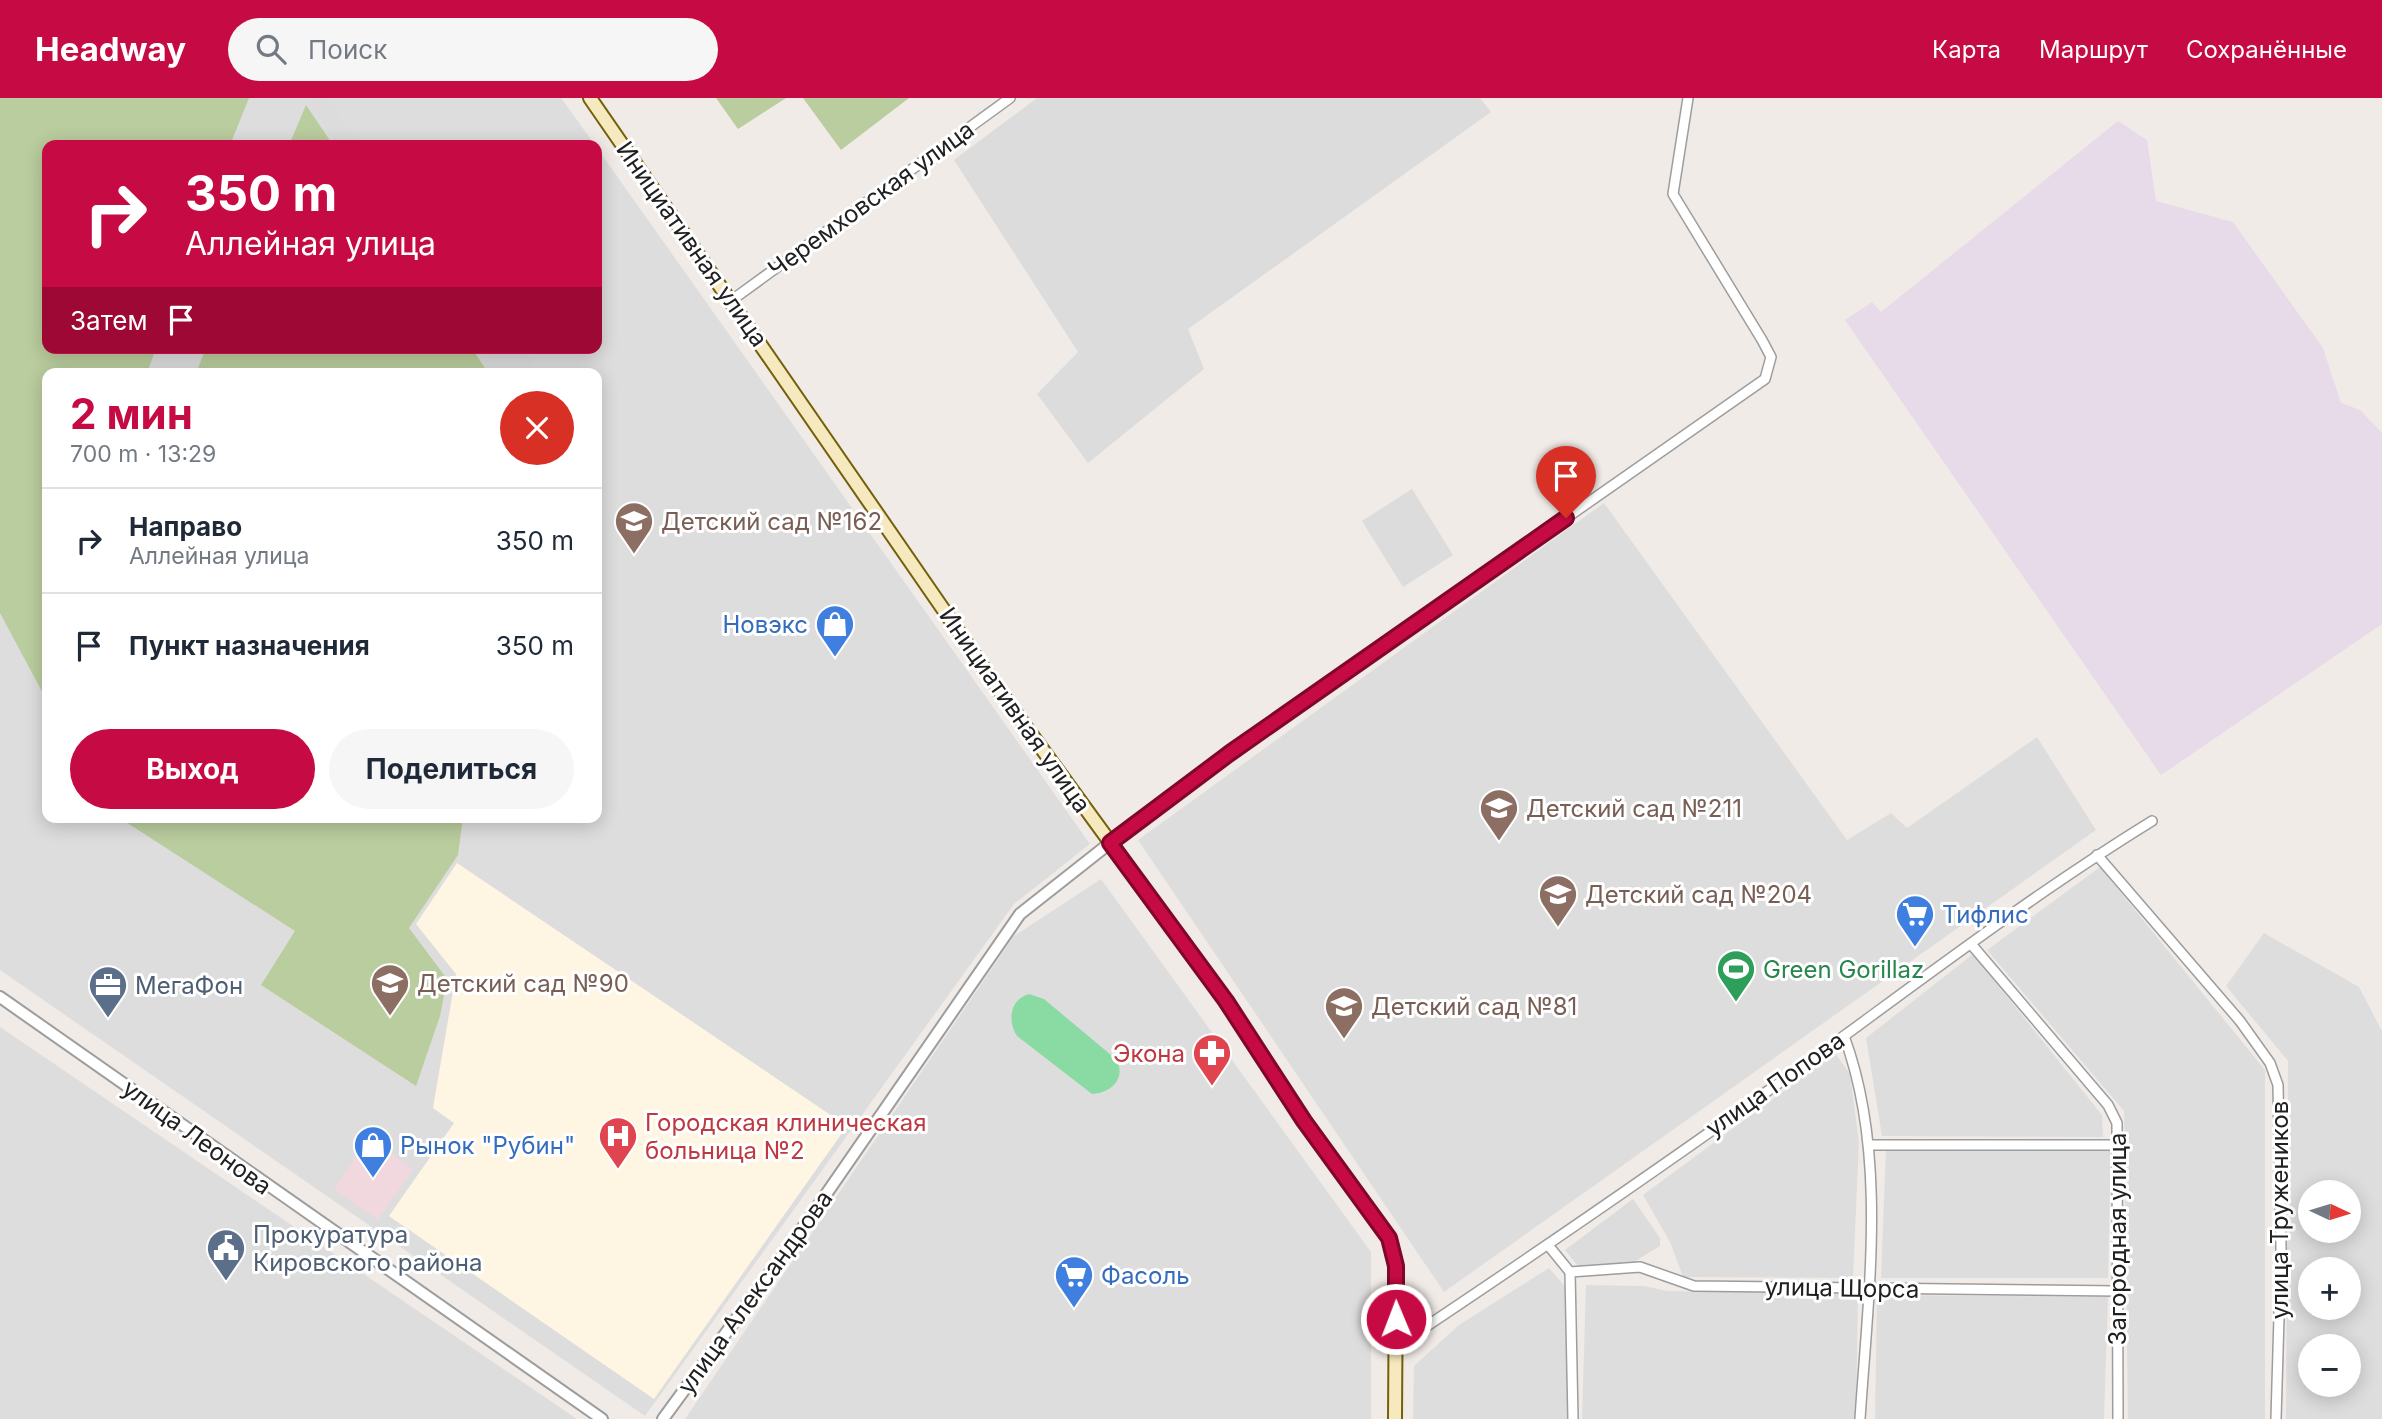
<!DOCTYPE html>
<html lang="ru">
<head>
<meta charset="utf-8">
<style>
	body { margin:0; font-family:Inter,sans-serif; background:#f6f6f7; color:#1f2937; height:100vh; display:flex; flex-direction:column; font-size:26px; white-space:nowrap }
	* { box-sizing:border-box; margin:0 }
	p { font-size:23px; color:#747a83 }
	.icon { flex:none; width:38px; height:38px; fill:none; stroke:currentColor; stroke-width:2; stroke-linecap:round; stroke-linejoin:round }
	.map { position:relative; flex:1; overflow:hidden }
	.sheet { position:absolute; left:42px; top:270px; width:560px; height:455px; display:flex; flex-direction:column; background:#fff; border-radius:14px; box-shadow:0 4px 18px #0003 }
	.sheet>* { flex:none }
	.hud { position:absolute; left:42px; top:42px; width:560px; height:214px; border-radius:14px; box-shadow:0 4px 18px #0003; background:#c60a43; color:#fff; overflow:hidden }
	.needle { width:46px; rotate:94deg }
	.fabs { position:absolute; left:2298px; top:1082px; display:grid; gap:14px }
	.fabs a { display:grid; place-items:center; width:63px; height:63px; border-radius:50%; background:#fff; box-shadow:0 4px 18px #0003; font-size:35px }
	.pin { position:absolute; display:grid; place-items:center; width:60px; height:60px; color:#fff; margin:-72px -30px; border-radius:50% 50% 50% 0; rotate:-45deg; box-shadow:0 0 7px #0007 }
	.pin .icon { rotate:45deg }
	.me { position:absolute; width:77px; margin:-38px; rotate:359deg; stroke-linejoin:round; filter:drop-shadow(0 0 5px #0008) }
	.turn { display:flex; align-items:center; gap:24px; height:147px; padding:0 28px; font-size:32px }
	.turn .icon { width:91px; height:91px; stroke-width:2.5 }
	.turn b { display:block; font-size:49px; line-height:60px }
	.then { display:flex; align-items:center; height:66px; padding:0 28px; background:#0003; gap:14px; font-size:26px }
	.round { display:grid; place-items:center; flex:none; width:74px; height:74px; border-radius:37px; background:#f6f6f7 }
	.headline { display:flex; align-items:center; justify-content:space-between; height:119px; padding:0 28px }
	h1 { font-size:42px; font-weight:700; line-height:52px; color:#c60a43 }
	.button { display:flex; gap:14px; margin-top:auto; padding:14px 28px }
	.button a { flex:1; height:80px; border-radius:42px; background:#c60a43; color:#fff; font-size:28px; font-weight:700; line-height:80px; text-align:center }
	.button a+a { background:#f6f6f7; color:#1f2937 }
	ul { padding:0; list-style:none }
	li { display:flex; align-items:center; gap:21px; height:105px; padding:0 28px; border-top:2px solid #e0e1e3 }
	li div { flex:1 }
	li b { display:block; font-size:26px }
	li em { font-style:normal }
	header { display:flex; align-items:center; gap:42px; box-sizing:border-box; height:98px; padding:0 35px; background:#c60a43; color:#fff }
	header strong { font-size:33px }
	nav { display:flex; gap:38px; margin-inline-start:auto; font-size:24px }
	.search { width:490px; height:63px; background:#f6f6f7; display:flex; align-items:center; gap:18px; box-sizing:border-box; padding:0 24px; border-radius:38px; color:#747a83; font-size:26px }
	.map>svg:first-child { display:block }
	.residential { fill:#deddde; fill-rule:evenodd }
	.commercial { fill:#f0d8de }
	.industrial { fill:#e7dae9 }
	.education { fill:#fef6e3 }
	.forest { fill:#bacd9e }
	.pitch { fill:#8adba3 }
	.parking { fill:#dcdcdc }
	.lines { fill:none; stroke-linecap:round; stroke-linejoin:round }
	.minor-casing { stroke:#9d9d9d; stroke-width:12 }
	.tertiary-casing { stroke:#9d9d9d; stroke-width:14 }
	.secondary-casing { stroke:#74600a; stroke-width:16 }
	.minor { stroke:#fff; stroke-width:9 }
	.tertiary { stroke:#fff; stroke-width:10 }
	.secondary { stroke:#f7e9bf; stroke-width:12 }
	.route-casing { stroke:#81062c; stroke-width:18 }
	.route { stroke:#c60a43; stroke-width:12 }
	.labels { text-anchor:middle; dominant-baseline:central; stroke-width:6; stroke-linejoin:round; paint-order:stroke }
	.street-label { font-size:24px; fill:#202020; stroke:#fff }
	.education-label { font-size:24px; fill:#785e54; stroke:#fff; text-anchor:start }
	.shop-label { font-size:24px; fill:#366cbe; stroke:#fff; text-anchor:start }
	.leisure-label { font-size:24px; fill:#27864d; stroke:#fff; text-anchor:start }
	.service-label { font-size:24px; fill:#4e5e75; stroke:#fff; text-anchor:start }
	.health-label { font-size:24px; fill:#be3a42; stroke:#fff; text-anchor:end }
</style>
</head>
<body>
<header>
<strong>Headway</strong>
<div class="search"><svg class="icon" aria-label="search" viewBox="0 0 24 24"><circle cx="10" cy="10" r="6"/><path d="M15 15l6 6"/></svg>Поиск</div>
<nav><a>Карта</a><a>Маршрут</a><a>Сохранённые</a></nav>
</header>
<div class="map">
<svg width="2382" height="1321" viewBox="0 0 2382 1321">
	<rect width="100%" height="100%" fill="#f0ebe7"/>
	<!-- residential -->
	<g class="residential">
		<path d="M0,0H561L595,47H47V250H597V50L1090,746L1014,806L645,1318L0,872ZM47,275H597V719H47Z"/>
		<polygon points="1604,405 1847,742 1891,715 1907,730 2037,639 2096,732 1444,1194 1138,742"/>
		<polygon points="2100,769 2265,972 2265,1321 2128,1321 2124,1013 1987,852"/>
		<polygon points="1101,781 1371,1154 1371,1321 685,1321 1014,838"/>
		<path d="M2264,835L2359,889L2382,933V1321H2286L2288,963L2226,888ZM2310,1094H2348V1132H2310ZM2310,1171H2348V1209H2310ZM2310,1248H2348V1286H2310Z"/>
		<polygon points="1973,856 2102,1017 2103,1039 1882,1038 1866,940"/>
		<polygon points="0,929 577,1321 0,1321"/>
		<polygon points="1835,955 1850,976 1859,1044 1853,1180 1683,1179 1670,1144 1643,1097"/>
		<polygon points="2111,1050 2108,1180 1881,1180 1886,1051"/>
		<polygon points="1549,1170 1568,1192 1567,1321 1413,1321 1414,1268 1459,1227"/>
		<polygon points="1586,1187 1644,1188 1667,1193 1858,1195 1856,1321 1582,1321"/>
		<polygon points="1877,1197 2108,1199 2104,1321 1875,1321"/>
	</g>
	<!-- commercial -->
	<polygon class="commercial" points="369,1040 413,1071 378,1122 334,1091"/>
	<!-- industrial -->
	<polygon class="industrial" points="2118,23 2147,42 2156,103 2233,124 2323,250 2341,305 2360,312 2382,335 2382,526 2161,677 1845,222 1872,204 1881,214"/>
	<!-- education -->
	<polygon class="education" points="457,765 847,1028 654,1301 389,1118 454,1025 433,1010 456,876 416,826"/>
	<!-- forest -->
	<g class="forest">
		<polygon points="0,0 249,0 230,47 47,47 47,250 156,250 147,275 47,275 47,603 0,515"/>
		<polygon points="716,0 786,0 738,31"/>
		<polygon points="803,0 909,0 841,52"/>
		<polygon points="306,7 333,47 289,47"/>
		<polygon points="206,250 472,250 488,275 196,275"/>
		<polygon points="118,719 463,719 458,757 409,830 447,881 440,918 416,988 261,887 295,833"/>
	</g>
	<!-- pitch -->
	<path class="pitch" d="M1029,896L1044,901L1117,962C1126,982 1110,995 1092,996L1017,938C1007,923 1010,901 1029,896Z"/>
	<!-- parking -->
	<g class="parking">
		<polygon points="318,0 326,0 358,47 338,47 310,6"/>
		<polygon points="1037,0 1480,0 1491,14 1188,231 1204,271 1088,365 1037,296 1078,254 954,62"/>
		<polygon points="478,250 523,250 538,275 495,275"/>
		<polygon points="1412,391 1453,457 1403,489 1362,423"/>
		<polygon points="1633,1101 1660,1140 1660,1148 1614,1176 1586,1178 1565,1152"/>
	</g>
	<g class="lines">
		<!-- minor casing -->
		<g class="minor-casing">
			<g id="minor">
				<polyline points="732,202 1010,0"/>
				<polyline points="1110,745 1230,655 1765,281 1771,259 1762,242 1673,96 1688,0"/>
				<polyline points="2097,757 2240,923 2270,965 2278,987 2281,1151 2276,1321"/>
				<polyline points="1971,846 2108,1007 2117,1025 2118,1321"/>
				<path d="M1844,938C1888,1056 1868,1197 1860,1321"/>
				<polyline points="1870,1047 2118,1047"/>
				<polyline points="1548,1147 1570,1174 1573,1321"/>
				<polyline points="1570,1174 1640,1169 1694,1188 2118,1193"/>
				<path d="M1397,1248C1547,1148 1697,1045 1844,938C1945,864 2045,789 2152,723"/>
			</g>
		</g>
		<!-- tertiary casing -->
		<g class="tertiary-casing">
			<g id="tertiary">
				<polyline points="0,899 602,1321"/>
				<polyline points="663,1321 802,1131 1020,816 1110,745"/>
			</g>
		</g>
		<!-- secondary casing -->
		<g class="secondary-casing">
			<polyline id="secondary" points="590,0 999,592 1226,903 1304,1023 1389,1140 1396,1168 1395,1321"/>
		</g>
		<!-- minor -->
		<use href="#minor" class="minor"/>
		<!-- tertiary -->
		<use href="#tertiary" class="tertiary"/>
		<!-- secondary -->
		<use href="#secondary" class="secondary"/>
	</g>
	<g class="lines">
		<!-- route casing -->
		<g class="route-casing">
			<polyline id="route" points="1396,1221 1396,1168 1389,1140 1304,1023 1226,903 1110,745 1230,655 1566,420"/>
		</g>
		<!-- route -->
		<use href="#route" class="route"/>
	</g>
	<!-- icons -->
	<defs>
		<g id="school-pin" transform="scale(2.0125)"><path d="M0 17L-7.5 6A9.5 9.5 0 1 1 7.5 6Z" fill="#8d6e63" stroke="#fff"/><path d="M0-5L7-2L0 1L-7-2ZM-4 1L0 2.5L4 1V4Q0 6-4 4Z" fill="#fff"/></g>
		<g id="shop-pin" transform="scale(2.0125)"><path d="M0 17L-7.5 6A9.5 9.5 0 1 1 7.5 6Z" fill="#3f7fe0" stroke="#fff"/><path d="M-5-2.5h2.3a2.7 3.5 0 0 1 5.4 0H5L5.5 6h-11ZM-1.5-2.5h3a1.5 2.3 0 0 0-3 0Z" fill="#fff"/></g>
		<g id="supermarket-pin" transform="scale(2.0125)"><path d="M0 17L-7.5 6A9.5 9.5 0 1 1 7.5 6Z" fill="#3f7fe0" stroke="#fff"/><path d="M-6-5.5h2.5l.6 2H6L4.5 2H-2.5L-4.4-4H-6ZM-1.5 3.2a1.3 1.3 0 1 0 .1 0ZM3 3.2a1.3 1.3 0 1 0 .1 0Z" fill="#fff"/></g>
		<g id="stadium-pin" transform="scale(2.0125)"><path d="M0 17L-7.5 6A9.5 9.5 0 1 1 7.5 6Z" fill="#2e9e5b" stroke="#fff"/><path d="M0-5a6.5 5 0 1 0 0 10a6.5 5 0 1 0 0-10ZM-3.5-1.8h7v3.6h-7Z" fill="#fff"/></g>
		<g id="office-pin" transform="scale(2.0125)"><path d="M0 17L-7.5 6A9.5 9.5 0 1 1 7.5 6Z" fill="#5c6f8a" stroke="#fff"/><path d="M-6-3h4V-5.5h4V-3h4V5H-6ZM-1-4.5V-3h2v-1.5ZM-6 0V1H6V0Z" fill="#fff"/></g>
		<g id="pharmacy-pin" transform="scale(2.0125)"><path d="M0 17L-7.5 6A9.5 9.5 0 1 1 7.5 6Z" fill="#e0444e" stroke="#fff"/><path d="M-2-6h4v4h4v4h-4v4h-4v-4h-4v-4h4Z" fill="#fff"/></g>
		<g id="hospital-pin" transform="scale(2.0125)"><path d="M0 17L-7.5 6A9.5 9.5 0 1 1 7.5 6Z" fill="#e0444e" stroke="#fff"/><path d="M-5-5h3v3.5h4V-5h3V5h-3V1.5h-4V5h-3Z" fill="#fff"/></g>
		<g id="civic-pin" transform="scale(2.0125)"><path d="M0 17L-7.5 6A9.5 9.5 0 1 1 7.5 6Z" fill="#5c6f8a" stroke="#fff"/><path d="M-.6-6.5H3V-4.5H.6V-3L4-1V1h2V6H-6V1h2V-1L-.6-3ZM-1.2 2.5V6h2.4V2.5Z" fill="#fff"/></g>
	</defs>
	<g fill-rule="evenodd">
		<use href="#school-pin" x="634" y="423"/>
		<use href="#shop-pin" x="835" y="526"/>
		<use href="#school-pin" x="1499" y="710"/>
		<use href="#school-pin" x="1558" y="796"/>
		<use href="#supermarket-pin" x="1915" y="816"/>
		<use href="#stadium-pin" x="1736" y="871"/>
		<use href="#school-pin" x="390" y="885"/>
		<use href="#office-pin" x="108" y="887"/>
		<use href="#school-pin" x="1344" y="908"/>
		<use href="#pharmacy-pin" x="1212" y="955"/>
		<use href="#hospital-pin" x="618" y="1038"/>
		<use href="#shop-pin" x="373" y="1047"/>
		<use href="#civic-pin" x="226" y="1150"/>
		<use href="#supermarket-pin" x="1074" y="1177"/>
	</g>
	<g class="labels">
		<!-- street labels -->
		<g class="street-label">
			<text transform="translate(871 101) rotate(-36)">Черемховская улица</text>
			<text transform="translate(692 146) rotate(55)">Инициативная улица</text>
			<text transform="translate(1015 612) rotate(55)">Инициативная улица</text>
			<text transform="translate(1775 986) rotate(-35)">улица Попова</text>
			<text transform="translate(197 1039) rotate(36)">улица Леонова</text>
			<text transform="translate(2279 1112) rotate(-90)">улица Тружеников</text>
			<text transform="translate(2117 1141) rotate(-90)">Загородная улица</text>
			<text transform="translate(1842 1190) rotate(1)">улица Щорса</text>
			<text transform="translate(755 1194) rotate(-54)">улица Александрова</text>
		</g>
		<!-- education labels -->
		<g class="education-label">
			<text x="661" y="423">Детский сад №162</text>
			<text x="1526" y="710">Детский сад №211</text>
			<text x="1585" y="796">Детский сад №204</text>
			<text x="417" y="885">Детский сад №90</text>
			<text x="1371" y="908">Детский сад №81</text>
		</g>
		<!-- shop labels -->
		<g class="shop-label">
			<text x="808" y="526" text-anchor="end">Новэкс</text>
			<text x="1942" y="816">Тифлис</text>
			<text x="400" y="1047">Рынок "Рубин"</text>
			<text x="1101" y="1177">Фасоль</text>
		</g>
		<!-- leisure labels -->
		<g class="leisure-label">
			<text x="1763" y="871">Green Gorillaz</text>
		</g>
		<!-- service labels -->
		<g class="service-label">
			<text x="135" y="887">МегаФон</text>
			<text x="253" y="1136">Прокуратура<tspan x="253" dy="28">Кировского района</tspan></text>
		</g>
		<!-- health labels -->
		<g class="health-label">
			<text x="1185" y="955">Экона</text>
			<text x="645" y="1024" text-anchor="start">Городская клиническая<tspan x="645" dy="28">больница №2</tspan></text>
		</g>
	</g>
</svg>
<div class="fabs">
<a><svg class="needle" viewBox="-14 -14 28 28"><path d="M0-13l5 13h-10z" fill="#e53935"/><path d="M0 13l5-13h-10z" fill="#747a83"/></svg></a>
<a>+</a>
<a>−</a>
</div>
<div class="pin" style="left:1566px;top:420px;background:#d93025"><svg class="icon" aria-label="arrive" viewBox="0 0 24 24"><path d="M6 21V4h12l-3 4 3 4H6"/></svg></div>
<svg class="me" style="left:1396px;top:1221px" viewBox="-20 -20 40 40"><circle r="17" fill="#c60a43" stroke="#fff" stroke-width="3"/><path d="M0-11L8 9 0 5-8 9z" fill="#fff"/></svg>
<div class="hud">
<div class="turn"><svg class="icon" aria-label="right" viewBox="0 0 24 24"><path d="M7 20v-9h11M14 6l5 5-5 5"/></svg><div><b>350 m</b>Аллейная улица</div></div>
<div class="then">Затем<svg class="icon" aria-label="arrive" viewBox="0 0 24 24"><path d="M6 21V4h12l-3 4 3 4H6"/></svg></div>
</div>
<section class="sheet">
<div class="headline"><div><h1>2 мин</h1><p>700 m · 13:29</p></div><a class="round" style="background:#d93025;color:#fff"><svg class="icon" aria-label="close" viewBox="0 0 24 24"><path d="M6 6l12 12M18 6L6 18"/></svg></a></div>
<ul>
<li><svg class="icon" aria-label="right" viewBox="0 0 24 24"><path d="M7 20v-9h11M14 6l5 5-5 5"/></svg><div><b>Направо</b><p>Аллейная улица</p></div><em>350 m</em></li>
<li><svg class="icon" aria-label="arrive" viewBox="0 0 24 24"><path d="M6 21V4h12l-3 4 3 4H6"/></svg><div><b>Пункт назначения</b></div><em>350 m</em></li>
</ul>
<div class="button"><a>Выход</a><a>Поделиться</a></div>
</section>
</div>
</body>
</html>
